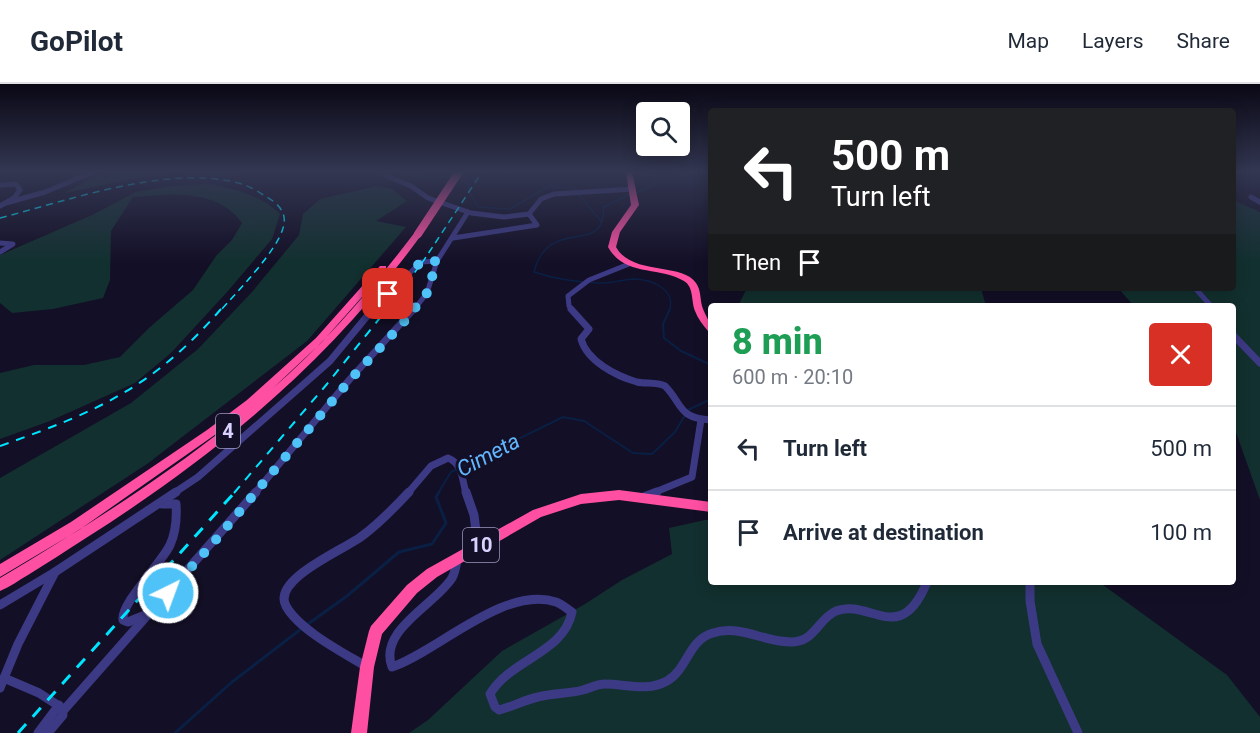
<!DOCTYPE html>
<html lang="en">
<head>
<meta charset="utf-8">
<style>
	body { margin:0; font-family:Roboto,sans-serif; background:#f6f6f7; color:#1f2937; height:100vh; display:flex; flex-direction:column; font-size:22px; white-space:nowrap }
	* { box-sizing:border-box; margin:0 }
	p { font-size:20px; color:#747a83 }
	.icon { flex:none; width:33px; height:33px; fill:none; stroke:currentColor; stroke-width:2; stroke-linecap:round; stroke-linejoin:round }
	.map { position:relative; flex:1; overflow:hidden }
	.side { position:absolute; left:708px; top:219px; width:528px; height:282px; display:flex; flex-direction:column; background:#fff; border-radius:6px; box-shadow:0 3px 15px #0003 }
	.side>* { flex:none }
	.top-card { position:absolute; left:708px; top:24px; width:528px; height:183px; border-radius:6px; box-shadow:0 3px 15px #0003; background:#202124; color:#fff; overflow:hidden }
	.fabs { position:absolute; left:636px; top:18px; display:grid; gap:12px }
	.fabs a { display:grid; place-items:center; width:54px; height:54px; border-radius:6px; background:#fff; box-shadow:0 3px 15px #0003; font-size:30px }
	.pin { position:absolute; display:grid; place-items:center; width:51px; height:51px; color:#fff; margin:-26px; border-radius:12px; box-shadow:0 3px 9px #0006 }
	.me { position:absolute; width:66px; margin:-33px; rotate:42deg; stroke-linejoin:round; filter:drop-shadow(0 0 4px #0008) }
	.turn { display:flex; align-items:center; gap:21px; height:126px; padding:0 24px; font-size:27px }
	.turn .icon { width:78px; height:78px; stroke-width:2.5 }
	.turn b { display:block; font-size:42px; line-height:51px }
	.then { display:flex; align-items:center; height:57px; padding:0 24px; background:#0003; gap:12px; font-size:22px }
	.round { display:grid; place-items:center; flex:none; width:63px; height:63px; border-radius:6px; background:#f6f6f7 }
	.headline { display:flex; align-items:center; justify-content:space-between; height:102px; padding:0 24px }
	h1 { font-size:36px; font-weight:800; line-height:45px; color:#1e9e55 }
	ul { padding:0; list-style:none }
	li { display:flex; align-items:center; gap:18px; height:84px; padding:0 24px; border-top:2px solid #e0e1e3 }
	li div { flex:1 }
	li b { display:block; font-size:22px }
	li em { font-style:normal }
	header { display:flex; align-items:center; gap:36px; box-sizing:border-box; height:84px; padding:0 30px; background:#fff; border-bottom:2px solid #e0e1e3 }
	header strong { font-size:28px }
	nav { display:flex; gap:33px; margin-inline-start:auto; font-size:21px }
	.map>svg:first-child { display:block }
	.green { fill:#12302f }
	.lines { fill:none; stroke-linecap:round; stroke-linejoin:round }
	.stream-far2 { stroke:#0a1f44; stroke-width:1.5 }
	.stream-far1 { stroke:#0a1f44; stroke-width:2 }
	.stream { stroke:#0a1f44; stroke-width:3 }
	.minor-far2 { stroke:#3d3a85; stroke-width:5 }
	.minor-far1 { stroke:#3d3a85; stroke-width:7 }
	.minor { stroke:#3d3a85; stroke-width:9 }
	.highway { fill:#ff4fa3; fill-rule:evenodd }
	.rail-far2 { stroke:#00e5ff; stroke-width:1.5; stroke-dasharray:7 5; stroke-linecap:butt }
	.rail-far1 { stroke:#00e5ff; stroke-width:2; stroke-dasharray:9 8; stroke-linecap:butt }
	.rail { stroke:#00e5ff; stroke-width:3; stroke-dasharray:12 10; stroke-linecap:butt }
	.highway-bridge { stroke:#ff4fa3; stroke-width:8 }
	.route { stroke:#4fc3f7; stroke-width:10; stroke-dasharray:0 18 }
	.labels { text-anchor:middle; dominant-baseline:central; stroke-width:6; stroke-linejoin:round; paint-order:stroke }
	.shield { fill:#130f26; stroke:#9e99be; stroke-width:1.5 }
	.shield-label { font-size:20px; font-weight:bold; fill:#d9d4ff }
	.water-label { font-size:22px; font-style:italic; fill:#62b6ff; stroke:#130f26 }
</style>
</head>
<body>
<header>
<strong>GoPilot</strong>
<nav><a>Map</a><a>Layers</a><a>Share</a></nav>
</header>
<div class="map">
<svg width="1260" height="649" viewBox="0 0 1260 649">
	<rect width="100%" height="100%" fill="#130f26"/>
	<!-- green -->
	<g class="green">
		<path d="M104,88H239C218,97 189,88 165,90C132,94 98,102 65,109Z"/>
		<path d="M207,100C233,104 261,111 280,130L272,155L228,207L171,269L135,299L50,337L0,355V289L34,281H84L120,273L150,243L193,206L216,172L232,156L242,139C218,104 170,110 133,113L111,147L110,196L103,214L53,225L12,229L0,219V171L92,131L136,108L171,102Z"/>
		<polygon points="377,102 392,105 407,117 376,137 406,143 307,257 147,380 0,476 0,394 131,319 198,265 252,208 299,151 303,130 320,115"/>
		<polygon points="1233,116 1260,128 1260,416 1233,340 1233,222 1134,222 1118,204 1233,204"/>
		<polygon points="747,204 981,204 986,222 738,222"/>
		<polygon points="705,436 711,436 711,498 1099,498 1227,591 1260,633 1260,649 409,649 428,636 502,567 585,520 622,496 672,470 669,444"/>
	</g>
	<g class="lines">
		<!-- stream-far2 -->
		<g class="stream-far2">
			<polyline points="401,88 420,93 452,93"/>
			<polyline points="458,93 468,99 470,109 478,123 510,125 549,102 576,105"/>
			<polyline points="636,109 652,102 656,91 653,88"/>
			<polyline points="578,110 601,137"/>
			<path d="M630,110L604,123C603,129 603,137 600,142C587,162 546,140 534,188C554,195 577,198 598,199C611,200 623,195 635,195C653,196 677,206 669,227"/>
		</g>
		<!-- stream-far1 -->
		<g class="stream-far1">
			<polyline points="670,225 663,240 664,254 681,267 711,281"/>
			<polyline points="438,409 451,388 563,333 584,337 633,369 652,370 675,348 688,326 711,315"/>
		</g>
		<!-- stream -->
		<g class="stream">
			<polyline points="308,540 347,512 399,468 432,460 446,439 436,413 439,408"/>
			<polyline points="175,649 232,598 301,545"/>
		</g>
		<!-- minor-far2 -->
		<g class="minor-far2">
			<polyline points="385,88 387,92 411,102 428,114 471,129 504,133 529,130 541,115 554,110 633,105"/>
			<polyline points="0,101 16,100 20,106 14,114 0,122"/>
			<polyline points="1251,113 1260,118"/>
			<polyline points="6,119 45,108 93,88"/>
			<polyline points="453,154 537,141 529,130"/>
			<polyline points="0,159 13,160 0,168"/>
			<polyline points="1195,204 1211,222"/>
			<polyline points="371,227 421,178 437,177"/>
			<polyline points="413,227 427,209 437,177 468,128"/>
			<polyline points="573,227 569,222 568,212 589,196 629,180"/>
		</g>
		<!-- minor-far1 -->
		<g class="minor-far1">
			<path d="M571,225L589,245L581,255C587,277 616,292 637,298C646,300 656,298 665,302C683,320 677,334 711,336"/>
			<polyline points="1233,251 1260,279"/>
			<polyline points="174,409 198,393 330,277 373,225"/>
			<polyline points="255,409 350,295 414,225"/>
			<path d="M408,409L431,382L448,374C463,380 462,396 466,409"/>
			<polyline points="653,409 692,393 701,336"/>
		</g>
		<!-- minor -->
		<g class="minor">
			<polyline points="466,408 474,431 478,463"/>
			<polyline points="644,413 657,408"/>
			<path d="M457,476C456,482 455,489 452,494C435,521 378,546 392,583C437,568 504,501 556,518C562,520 567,525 572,528C564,569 511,575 490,610L495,623L499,626C512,623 524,616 538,613C553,609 568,610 583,606C590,604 597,600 605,600C626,600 647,608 667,597C688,585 688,556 713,549C741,540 765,559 793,558C816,556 818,535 836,527C870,514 900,564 927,498"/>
			<polyline points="1030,498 1030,517 1037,560 1078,649"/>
			<polyline points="0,521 55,488 176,408"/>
			<path d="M145,531L128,538L123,536C120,520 161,480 170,461C176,448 177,435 176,420H162"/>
			<path d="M367,583C344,569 299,546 286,522C271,495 346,465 362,452C380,439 395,423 409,408"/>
			<polyline points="0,604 4,594"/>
			<polyline points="63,627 256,408"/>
			<polyline points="38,649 59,621"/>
			<polyline points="48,649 63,631 62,624 39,609 4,594 18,560 55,488"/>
		</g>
		<!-- highway -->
		<g class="highway">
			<path d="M626,88H632L639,121L620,148L616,163C632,192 682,178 696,199C701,206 700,214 702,222C705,232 711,237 711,248L708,247C703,241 698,235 695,227C691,217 694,203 684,197C659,182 625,193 608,163L612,148L631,121Z"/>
			<path d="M415,148H421L422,150C330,277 217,371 86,454C66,467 47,479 28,491C19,496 10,503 0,507V494C79,447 157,398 229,341L79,446L0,493V480L71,438L207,346L247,316L316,254L380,182H386V186L322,258L272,305C326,258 372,205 415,148Z"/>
			<polygon points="619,406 711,418 711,428 619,416 581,420 541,433 437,493 417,509 382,550 374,583 367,649 351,649 360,583 369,547 371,542 407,501 427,485 533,426 581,410"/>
		</g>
		<!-- rail-far2 -->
		<g class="rail-far2">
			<path d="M0,134C70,116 175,78 245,101C252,104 259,108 265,112C278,119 288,129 283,144C277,167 237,208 220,227"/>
			<polyline points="386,227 424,176 482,88"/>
		</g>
		<!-- rail-far1 -->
		<g class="rail-far1">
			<path d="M0,362C96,328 153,304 221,225"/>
			<polyline points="234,409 327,300 387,225"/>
		</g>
		<!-- rail -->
		<polyline class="rail" points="18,649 235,408"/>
		<!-- highway-bridge -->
		<polyline class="highway-bridge" points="418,150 459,88"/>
	</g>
	<!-- sky -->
	<linearGradient id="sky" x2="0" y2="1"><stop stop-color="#0a0815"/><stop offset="0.49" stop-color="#333752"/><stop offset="1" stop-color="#333752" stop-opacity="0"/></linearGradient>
	<rect width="1260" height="179" fill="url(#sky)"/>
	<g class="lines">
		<!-- route -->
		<polyline class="route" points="168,509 214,458 350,296 403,239 427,209 437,177 421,178 388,210"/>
	</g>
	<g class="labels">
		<!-- shield labels -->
		<g class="shield">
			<rect x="216" y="330" width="24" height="34" rx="4.5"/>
			<rect x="463" y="444" width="36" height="34" rx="4.5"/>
		</g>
		<g class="shield-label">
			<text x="228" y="347">4</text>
			<text x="481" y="461">10</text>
		</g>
		<!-- water labels -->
		<g class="water-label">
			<text transform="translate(488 371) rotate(-28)">Cimeta</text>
		</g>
	</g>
</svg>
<div class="fabs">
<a><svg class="icon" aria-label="search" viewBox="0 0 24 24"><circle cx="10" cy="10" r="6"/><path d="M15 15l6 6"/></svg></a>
</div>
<div class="pin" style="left:388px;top:210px;background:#d93025"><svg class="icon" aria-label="arrive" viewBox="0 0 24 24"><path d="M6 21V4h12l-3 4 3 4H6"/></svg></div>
<svg class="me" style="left:168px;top:509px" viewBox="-20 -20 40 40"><circle r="17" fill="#4fc3f7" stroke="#fff" stroke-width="3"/><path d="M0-11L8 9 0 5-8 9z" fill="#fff"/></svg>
<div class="top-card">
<div class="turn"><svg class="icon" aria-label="left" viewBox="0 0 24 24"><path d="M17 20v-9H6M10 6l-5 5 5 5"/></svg><div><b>500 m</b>Turn left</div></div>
<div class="then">Then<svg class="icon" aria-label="arrive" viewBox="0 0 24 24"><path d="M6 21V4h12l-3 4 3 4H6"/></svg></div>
</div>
<section class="side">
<div class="headline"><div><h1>8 min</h1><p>600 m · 20:10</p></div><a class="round" style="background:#d93025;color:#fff"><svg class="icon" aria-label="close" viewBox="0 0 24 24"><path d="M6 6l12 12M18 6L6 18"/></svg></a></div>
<ul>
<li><svg class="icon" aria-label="left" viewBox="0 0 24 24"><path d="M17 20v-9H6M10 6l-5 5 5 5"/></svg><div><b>Turn left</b></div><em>500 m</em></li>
<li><svg class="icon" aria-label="arrive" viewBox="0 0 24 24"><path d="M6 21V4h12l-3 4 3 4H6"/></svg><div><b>Arrive at destination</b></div><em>100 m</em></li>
</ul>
</section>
</div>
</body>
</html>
